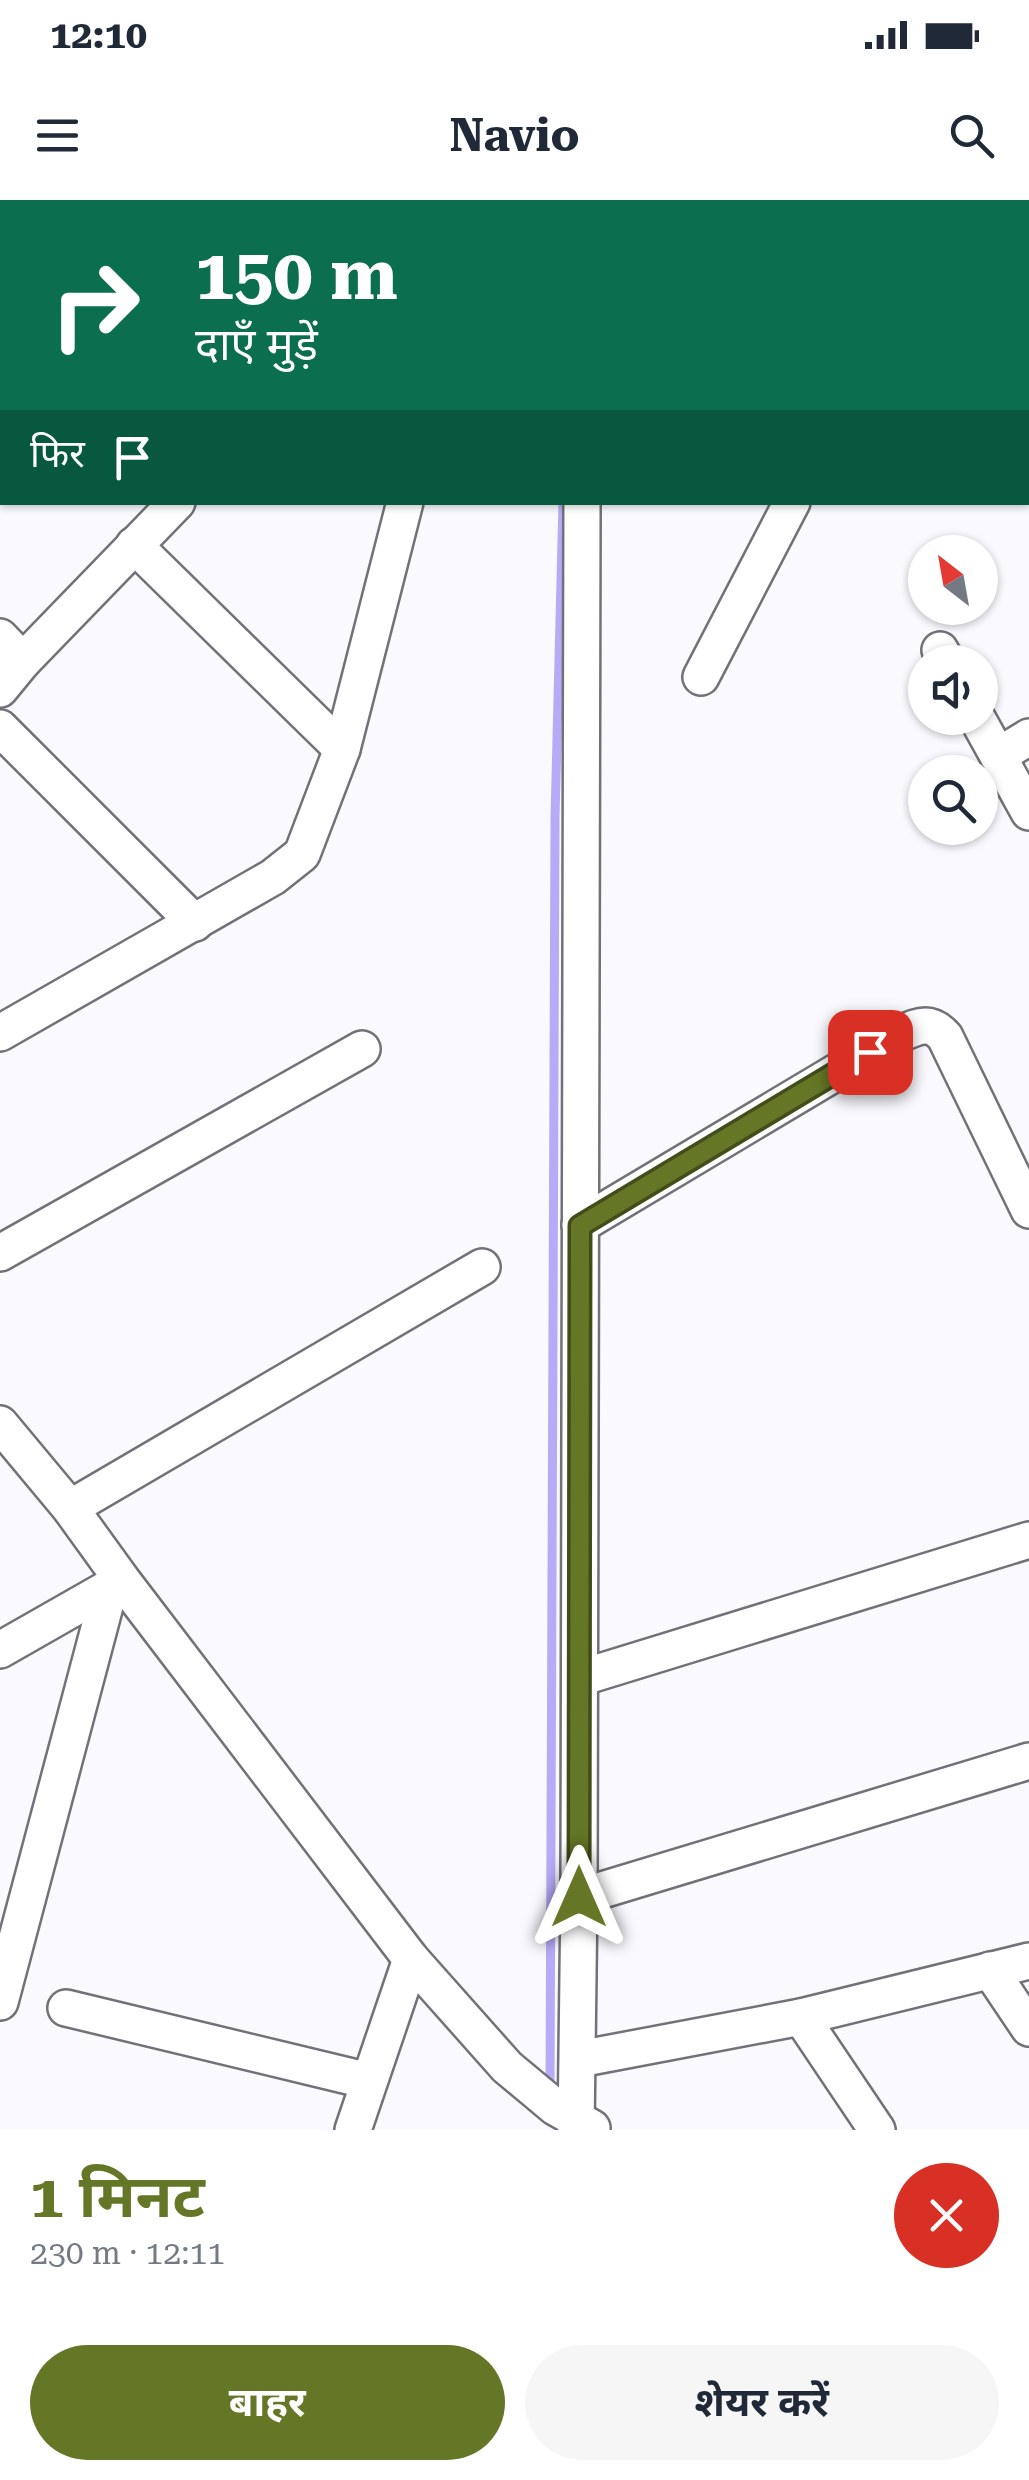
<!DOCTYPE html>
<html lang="hi">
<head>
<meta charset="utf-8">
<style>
	body { margin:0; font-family:"Roboto Serif","Noto Sans Devanagari",serif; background:#f6f6f7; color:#1f2937; height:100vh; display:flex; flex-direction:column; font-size:38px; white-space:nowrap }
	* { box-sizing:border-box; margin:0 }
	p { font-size:32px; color:#747a83 }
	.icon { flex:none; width:55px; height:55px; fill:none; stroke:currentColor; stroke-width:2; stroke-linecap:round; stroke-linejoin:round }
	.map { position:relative; height:1930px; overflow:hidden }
	.drawer { display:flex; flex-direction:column; background:#fff; flex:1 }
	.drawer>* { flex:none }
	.banner { position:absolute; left:0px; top:0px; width:1030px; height:305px; box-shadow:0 2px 8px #0004; background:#0b6e4f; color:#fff; overflow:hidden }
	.needle { width:65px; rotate:329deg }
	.buttons { position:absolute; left:908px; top:335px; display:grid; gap:20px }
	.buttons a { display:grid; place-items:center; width:90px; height:90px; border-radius:50%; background:#fff; box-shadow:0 2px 8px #0004; font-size:50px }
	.pin { position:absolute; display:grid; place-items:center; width:85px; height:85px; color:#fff; margin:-42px; border-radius:20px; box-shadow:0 5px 15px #0006 }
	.me { position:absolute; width:110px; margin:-55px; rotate:0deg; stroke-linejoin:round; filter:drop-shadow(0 0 8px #0008) }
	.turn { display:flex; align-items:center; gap:35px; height:210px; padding:0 30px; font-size:45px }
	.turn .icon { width:130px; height:130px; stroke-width:2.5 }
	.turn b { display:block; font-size:70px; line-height:85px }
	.then { display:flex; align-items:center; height:95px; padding:0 30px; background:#0003; gap:20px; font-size:38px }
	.round { display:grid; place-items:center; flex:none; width:105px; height:105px; border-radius:52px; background:#f6f6f7 }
	.headline { display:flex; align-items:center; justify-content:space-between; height:170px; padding:0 30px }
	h1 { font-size:60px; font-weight:700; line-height:75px; color:#657726 }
	.action { display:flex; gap:20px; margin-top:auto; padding:20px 30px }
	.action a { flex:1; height:115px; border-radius:60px; background:#657726; color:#fff; font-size:40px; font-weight:700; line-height:115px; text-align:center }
	.action a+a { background:#f6f6f7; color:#1f2937 }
	.status { display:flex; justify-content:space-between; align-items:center; height:70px; padding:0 50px; background:#fff; direction:ltr }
	.status svg { height:28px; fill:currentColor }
	header { display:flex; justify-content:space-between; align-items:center; height:130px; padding:0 30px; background:#fff; font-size:45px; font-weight:700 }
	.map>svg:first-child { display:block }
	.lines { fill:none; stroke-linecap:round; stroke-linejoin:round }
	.stream { stroke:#b7abf7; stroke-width:9 }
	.minor-casing { stroke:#727179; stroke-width:40 }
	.minor { stroke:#fff; stroke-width:35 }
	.route-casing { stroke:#424d19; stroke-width:25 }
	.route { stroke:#657726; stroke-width:18 }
</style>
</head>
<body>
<div class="status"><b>12:10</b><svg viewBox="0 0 49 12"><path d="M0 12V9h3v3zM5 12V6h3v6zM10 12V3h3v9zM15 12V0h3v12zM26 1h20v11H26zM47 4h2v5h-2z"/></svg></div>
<header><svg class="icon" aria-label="menu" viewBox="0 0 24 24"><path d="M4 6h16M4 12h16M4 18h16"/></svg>Navio<svg class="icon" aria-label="search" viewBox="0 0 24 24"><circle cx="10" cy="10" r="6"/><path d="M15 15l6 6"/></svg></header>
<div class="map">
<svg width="1029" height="1930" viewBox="0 0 1029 1930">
	<rect width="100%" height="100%" fill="#faf9fe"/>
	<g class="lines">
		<!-- stream -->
		<polyline class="stream" points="550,1890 555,618 563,302"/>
		<!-- minor casing -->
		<g class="minor-casing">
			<g id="minor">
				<polyline points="110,0 112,2"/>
				<polyline points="498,0 503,2"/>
				<polyline points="582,2 582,0"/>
				<polyline points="717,2 722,0"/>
				<polyline points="1028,68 1029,67"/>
				<polyline points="0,162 2,164"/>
				<polyline points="1028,277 1029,277"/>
				<polyline points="134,345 342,549"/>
				<polyline points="0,437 23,461"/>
				<polyline points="940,450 947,462"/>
				<polyline points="701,477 792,302"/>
				<polyline points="0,489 23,461 177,302"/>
				<polyline points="977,518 1029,612"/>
				<polyline points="0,528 195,723"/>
				<polyline points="998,556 1029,537"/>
				<polyline points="0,833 273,677 302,654 342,549 405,302"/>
				<path d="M580,1025L902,833C921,825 931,821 945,837L1029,1010"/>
				<polyline points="0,1053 362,849"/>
				<polyline points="0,1224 70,1308 122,1380 411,1759 507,1867 555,1907 592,1928"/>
				<polyline points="70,1308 482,1067"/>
				<polyline points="0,1450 121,1381"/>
				<polyline points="580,1478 1029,1340"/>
				<polyline points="579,1697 1029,1561"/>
				<polyline points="990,1770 1029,1828"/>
				<polyline points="0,1802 110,1387"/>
				<polyline points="66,1808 369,1881"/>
				<polyline points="801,1817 877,1930"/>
				<polyline points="579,1859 801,1817 1029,1761"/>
				<polyline points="353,1930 411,1759"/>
				<polyline points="576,1930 579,1697 582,302"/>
			</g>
		</g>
		<!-- minor -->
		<use href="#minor" class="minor"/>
	</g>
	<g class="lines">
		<!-- route casing -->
		<g class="route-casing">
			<polyline id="route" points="579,1697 580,1026 870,852"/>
		</g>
		<!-- route -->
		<use href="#route" class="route"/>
	</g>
</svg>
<div class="buttons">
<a><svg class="needle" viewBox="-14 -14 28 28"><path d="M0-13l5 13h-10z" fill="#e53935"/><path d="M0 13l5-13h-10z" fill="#747a83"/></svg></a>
<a><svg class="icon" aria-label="sound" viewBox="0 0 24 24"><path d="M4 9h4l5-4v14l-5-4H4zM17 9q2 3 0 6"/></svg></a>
<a><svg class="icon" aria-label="search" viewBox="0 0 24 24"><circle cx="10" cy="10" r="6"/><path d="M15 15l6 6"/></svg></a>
</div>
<div class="pin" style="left:870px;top:852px;background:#d93025"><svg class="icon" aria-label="arrive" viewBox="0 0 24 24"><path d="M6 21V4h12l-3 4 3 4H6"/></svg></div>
<svg class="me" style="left:579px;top:1697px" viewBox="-20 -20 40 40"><path d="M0-17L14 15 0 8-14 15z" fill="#657726" stroke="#fff" stroke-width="4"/></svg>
<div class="banner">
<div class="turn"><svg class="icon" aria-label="right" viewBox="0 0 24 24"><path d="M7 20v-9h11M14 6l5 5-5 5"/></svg><div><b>150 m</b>दाएँ मुड़ें</div></div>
<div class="then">फिर<svg class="icon" aria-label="arrive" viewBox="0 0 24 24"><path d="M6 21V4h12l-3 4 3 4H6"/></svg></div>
</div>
</div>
<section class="drawer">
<div class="headline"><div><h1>1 मिनट</h1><p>230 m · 12:11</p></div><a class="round" style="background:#d93025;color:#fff"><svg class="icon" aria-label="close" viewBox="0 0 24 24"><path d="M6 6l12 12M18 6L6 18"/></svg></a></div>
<div class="action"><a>बाहर</a><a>शेयर करें</a></div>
</section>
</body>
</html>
